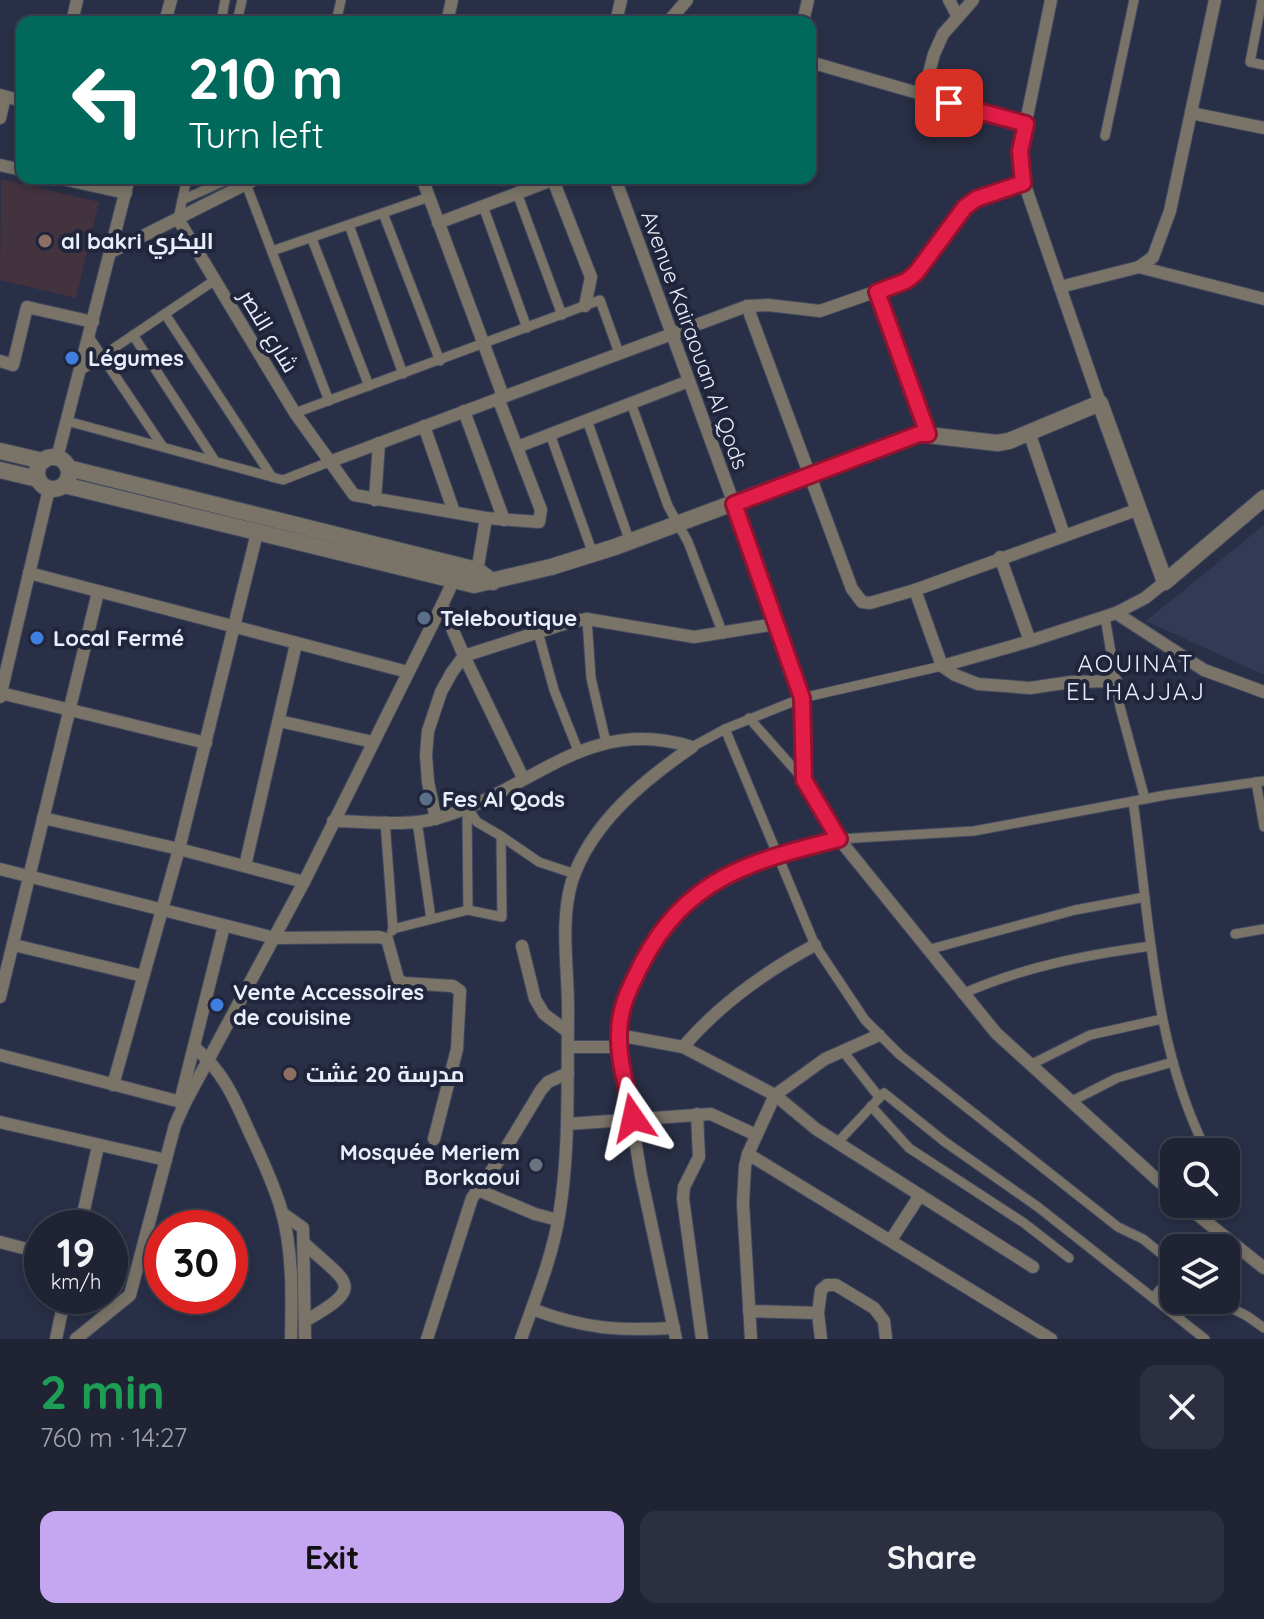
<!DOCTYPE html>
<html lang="en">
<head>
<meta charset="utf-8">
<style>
	body { margin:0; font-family:Quicksand,Cairo,sans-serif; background:#2c2f40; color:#f1f3f6; height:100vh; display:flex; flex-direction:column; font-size:30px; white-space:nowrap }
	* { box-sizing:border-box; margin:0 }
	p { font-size:26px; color:#a1a4ac }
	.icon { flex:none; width:44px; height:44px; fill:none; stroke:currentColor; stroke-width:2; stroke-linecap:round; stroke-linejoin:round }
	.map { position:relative; height:1339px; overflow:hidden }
	.side { display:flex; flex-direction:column; background:#1f2334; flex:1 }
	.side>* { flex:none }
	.guide { position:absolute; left:16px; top:16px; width:800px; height:168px; border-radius:16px; box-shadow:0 4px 12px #0003,0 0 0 2px #3c404f; background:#00695c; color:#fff; overflow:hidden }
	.fabs { position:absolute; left:1160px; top:1138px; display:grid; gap:16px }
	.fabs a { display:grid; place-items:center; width:80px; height:80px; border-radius:16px; background:#1f2334; box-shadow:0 4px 12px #0003,0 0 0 2px #3c404f; font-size:40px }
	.speed { position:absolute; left:24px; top:1210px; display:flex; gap:16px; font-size:40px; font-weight:700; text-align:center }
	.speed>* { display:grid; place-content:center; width:104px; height:104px; border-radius:50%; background:#1f2334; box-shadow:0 4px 12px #0003,0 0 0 2px #3c404f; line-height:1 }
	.speed small { font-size:20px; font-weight:400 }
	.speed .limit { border:12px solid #d22; background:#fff; color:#111 }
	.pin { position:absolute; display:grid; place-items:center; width:68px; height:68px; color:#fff; margin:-34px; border-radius:16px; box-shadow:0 4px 12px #0006 }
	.me { position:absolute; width:88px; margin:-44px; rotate:349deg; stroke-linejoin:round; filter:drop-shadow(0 0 6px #0008) }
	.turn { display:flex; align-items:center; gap:28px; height:168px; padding:0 40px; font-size:36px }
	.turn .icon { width:104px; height:104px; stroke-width:2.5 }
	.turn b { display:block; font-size:56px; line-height:68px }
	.round { display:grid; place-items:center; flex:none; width:84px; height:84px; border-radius:16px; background:#2c2f40 }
	.headline { display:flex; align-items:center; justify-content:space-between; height:136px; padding:0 40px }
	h1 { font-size:48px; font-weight:700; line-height:60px; color:#1e9e55 }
	.cta { display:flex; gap:16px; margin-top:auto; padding:16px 40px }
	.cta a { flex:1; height:92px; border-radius:16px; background:#c5a7f1; color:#111; font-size:32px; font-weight:700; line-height:92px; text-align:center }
	.cta a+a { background:#2c2f40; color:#f1f3f6 }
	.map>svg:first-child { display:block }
	.built { fill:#333a56 }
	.education { fill:#42333f }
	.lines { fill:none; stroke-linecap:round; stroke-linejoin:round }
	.pedestrian-casing { stroke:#444a60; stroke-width:11 }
	.minor-casing { stroke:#444a60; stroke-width:14 }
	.tertiary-casing { stroke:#444a60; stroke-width:18 }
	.pedestrian { stroke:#7a7468; stroke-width:9 }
	.minor { stroke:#7a7468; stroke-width:12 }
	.tertiary { stroke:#7a7468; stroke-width:16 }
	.route-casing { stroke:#92132f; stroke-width:20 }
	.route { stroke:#e11d48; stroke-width:14 }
	.education-dot { fill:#8d6e63; stroke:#20253b; stroke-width:3 }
	.shop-dot { fill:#3f7fe0; stroke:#20253b; stroke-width:3 }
	.service-dot { fill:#5c6f8a; stroke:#20253b; stroke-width:3 }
	.worship-dot { fill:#6b7280; stroke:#20253b; stroke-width:3 }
	.labels { text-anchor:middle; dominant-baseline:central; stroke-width:8; stroke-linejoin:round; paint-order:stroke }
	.poi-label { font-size:22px; font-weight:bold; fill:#e9eefd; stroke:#20253b; text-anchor:start }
	.street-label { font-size:22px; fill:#e9eefd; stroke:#20253b }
	.neighbourhood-label { font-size:24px; letter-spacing:2px; fill:#e9eefd; stroke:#20253b }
</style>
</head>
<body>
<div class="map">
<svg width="1264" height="1339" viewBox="0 0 1264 1339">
	<rect width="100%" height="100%" fill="#292f46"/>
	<!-- built -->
	<polygon class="built" points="1264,525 1264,675 1146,621"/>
	<!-- education -->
	<polygon class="education" points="1,179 99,202 76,298 0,280"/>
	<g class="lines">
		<!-- pedestrian casing -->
		<g class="pedestrian-casing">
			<g id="pedestrian">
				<polyline points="1262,0 1250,62 1264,65"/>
				<polyline points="221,22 225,0"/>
				<polyline points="237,22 242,0"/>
				<polyline points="336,22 341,0"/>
				<polyline points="1105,136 1134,0"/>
				<polyline points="246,184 329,401"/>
				<polyline points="517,193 562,315"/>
				<polyline points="182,200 231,178"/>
				<polyline points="483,206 527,328"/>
				<polyline points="383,213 440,361"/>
				<polyline points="178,219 187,178"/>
				<polyline points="349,225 403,374"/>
				<polyline points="312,239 369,386"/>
				<polyline points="272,251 429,197"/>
				<polyline points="165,314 272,477"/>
				<polyline points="133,335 215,461"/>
				<polyline points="89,337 163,447"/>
				<polyline points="80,371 215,280"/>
				<polyline points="631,403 668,506 688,542 723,634"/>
				<polyline points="295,413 600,300 619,353"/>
				<polyline points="587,420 630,542"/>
				<polyline points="67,421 283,480 329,462"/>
				<polyline points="550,434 593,554"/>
				<polyline points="1105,617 1120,707 1145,799"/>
				<polyline points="587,619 591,678 606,742"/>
				<polyline points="538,632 554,690 579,753"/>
				<polyline points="749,718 804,780"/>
				<polyline points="725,729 815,945 865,1020 900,1055 1118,1227 1143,1239 1174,1264"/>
				<polyline points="692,747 725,729 802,698 942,666"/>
				<polyline points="1256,782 1264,827"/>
				<path d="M1133,801C1150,919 1152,1044 1207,1152"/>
				<polygon points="467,807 477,822 501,836 502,917 468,910"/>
				<polyline points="385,821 393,929"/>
				<polyline points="417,821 431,919"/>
				<polyline points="501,836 539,862 575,874"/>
				<polyline points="839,839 974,831 1166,795 1264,781"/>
				<polyline points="392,931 393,929 468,910"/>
				<polyline points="1235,934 1264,929"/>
				<polyline points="927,950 1075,910 1145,897"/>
				<path d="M962,994C1023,967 1085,955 1151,946"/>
				<polyline points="842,1050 879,1097"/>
				<polyline points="1030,1065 1090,1035 1162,1019"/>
				<polyline points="1072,1101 1117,1078 1173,1062"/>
				<polyline points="871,1106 909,1148 1024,1223 1069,1258"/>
				<polyline points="837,1143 884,1093 945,1142 1038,1207 1205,1339"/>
				<polyline points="1226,1188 1229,1193"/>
				<polyline points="1154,1297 1174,1273"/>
				<polyline points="1216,1300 1247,1316 1264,1328"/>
			</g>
		</g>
		<!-- minor casing -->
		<g class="minor-casing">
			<g id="minor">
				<polyline points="949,0 958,17"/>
				<polyline points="1051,0 1020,151 1020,171 1100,403"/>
				<polyline points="72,22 77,0"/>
				<polyline points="165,22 171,0"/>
				<polyline points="447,22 452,0"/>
				<polyline points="616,22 621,0"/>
				<polyline points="668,22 687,0"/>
				<polyline points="803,22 808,0"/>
				<polyline points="810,62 1026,124"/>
				<polyline points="0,95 22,101"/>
				<polyline points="923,96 934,54 943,34 973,0"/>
				<polyline points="1191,113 1264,128"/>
				<polyline points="0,118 5,97"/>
				<polyline points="0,165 22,170"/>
				<polyline points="58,178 126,193"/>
				<polyline points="422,178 503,396"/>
				<polyline points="615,178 734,504 802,698 804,780 839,839 996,1033 1174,1195"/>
				<polyline points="553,180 591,277 585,306"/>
				<polyline points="178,219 295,413 354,495 486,518 539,522 541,510 498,398"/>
				<polyline points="438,223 558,178"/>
				<polyline points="111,252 258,178"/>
				<polyline points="1139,267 1264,299"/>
				<polyline points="1060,287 1139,267 1153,257 1170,211 1215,0"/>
				<polyline points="877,292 928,434"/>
				<polyline points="747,306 852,589 862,602 870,603 915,590 1139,509"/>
				<polyline points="0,361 13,365 27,307 93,322"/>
				<polyline points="464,411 504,520"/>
				<polyline points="424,426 454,512"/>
				<polyline points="1029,432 1064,535"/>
				<polyline points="517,447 689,381"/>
				<polyline points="57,458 129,178"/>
				<polyline points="329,462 747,306 768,305 820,311 906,281 926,261 965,207 976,199 1023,183"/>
				<polyline points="375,500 379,443"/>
				<polyline points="1000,557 1030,641"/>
				<polyline points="29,573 408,672"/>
				<polyline points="457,573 442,605 464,656 523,778"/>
				<polyline points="476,578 486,518"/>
				<polyline points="915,590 942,666 955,675 978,684 1030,688 1071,682 1116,681"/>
				<polyline points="1116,613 1204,670 1264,692"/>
				<polyline points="942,666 1030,641 1116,613 1145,598 1165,582"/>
				<polyline points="1,693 206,743"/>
				<polyline points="0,697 49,489"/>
				<polyline points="279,721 373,742"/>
				<polyline points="43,818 179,849 304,882"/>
				<polyline points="436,819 428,782 426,755 428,731 441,692 452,672 464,656 570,622 587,619 694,637 776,624"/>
				<path d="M333,821C364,821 408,827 438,818C531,792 586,714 692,747"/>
				<polyline points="245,866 296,644"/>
				<polyline points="0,869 275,938 379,937 387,939 398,979 403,983 453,986 460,991 457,1049 434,1139"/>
				<polyline points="14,945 143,976"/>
				<polyline points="522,946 535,999 544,1014 568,1032"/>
				<polyline points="0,997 98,592"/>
				<polyline points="618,1035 683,1047 775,1095 816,1129 1033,1267"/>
				<path d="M194,1047C222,1070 234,1097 248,1129C260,1155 273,1181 281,1209C293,1249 292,1297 291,1339"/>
				<polyline points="568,1047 620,1047"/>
				<path d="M683,1047C719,1005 766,971 815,945"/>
				<polyline points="0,1055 185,1103"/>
				<polyline points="113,1085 179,849 257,533"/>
				<polyline points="181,1098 224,926"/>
				<polyline points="697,1114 699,1157 684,1187 683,1199 702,1339"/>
				<polyline points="0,1122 166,1160"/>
				<polyline points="567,1124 711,1114 756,1135"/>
				<polyline points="748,1154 1051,1339"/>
				<polyline points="478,1190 535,1214 558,1220"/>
				<polyline points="1184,1204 1264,1268"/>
				<polyline points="282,1213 303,1228 305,1339"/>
				<polyline points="80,1228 98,1146"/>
				<polyline points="891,1240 920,1195"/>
				<polyline points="0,1242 42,1253"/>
				<path d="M305,1244C348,1284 367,1286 305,1321"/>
				<path d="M532,1309C585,1329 618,1331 674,1328"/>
				<polyline points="749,1311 818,1313 821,1339"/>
				<polyline points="818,1313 821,1290 827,1285 836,1285 874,1308 884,1321 886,1339"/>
				<polyline points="56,1339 65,1296"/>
				<polyline points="76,1339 130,1295 175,1125 185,1103 304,882 442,605"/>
				<polyline points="427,1339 472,1198 497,1163 541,1090 548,1082 568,1073"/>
				<path d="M521,1339C535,1299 552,1258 559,1216C570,1150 567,1082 568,1015C569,972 559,924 572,881C591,823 644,780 692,747"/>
				<polyline points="676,1339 641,1176 620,1047 621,1011 627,991 655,938 690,898 706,886 777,854 839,839"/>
				<polyline points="751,1339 743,1203 745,1166 748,1154 775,1095 825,1059 879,1035"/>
			</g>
		</g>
		<!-- tertiary casing -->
		<g class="tertiary-casing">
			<g id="tertiary">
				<polyline points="0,451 43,461"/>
				<circle cx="53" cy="473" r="16"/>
				<polyline points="68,468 477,570 493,582"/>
				<polyline points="0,470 38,479"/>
				<polyline points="64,485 474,585 551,567 615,547 919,434 997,443 1009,441 1100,403 1165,582 1264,498"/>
			</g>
		</g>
		<!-- pedestrian -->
		<use href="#pedestrian" class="pedestrian"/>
		<!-- minor -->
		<use href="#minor" class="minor"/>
		<!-- tertiary -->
		<use href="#tertiary" class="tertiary"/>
	</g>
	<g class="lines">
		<!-- route casing -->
		<g class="route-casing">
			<path id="route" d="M633,1118C628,1091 618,1061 619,1034C619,1008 630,987 641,965C685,878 751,861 839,839L804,780L802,698L734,504L919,434H928L877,292L906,281L916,273L965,207L976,199L1023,183L1020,151L1026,124L949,103"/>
		</g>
		<!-- route -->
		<use href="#route" class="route"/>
	</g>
	<!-- markers -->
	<g class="education-dot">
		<circle cx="45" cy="241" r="8"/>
		<circle cx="290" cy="1074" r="8"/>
	</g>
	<g class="shop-dot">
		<circle cx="72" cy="358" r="8"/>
		<circle cx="37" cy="638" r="8"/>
		<circle cx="217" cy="1005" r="8"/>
	</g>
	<g class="service-dot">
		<circle cx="424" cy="618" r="8"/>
		<circle cx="426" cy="799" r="8"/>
	</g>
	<circle class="worship-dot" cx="536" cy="1165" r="8"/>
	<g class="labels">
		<!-- poi labels -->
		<g class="poi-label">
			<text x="61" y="241">al bakri البكري</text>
			<text x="88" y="358">Légumes</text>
			<text x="440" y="618">Teleboutique</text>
			<text x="53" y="638">Local Fermé</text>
			<text x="442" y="799">Fes Al Qods</text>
			<text x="233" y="992">Vente Accessoires<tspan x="233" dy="25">de couisine</tspan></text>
			<text x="306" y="1074">مدرسة 20 غشت</text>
			<text x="520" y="1152" text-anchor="end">Mosquée Meriem<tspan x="520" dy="25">Borkaoui</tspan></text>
		</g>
		<!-- street labels -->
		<g class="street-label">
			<text transform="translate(269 331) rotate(59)">شارع النصر</text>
			<text transform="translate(695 340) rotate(70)">Avenue Kairaouan Al Qods</text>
		</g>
		<!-- neighbourhood labels -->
		<g class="neighbourhood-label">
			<text x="1136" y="663">AOUINAT<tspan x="1136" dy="28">EL HAJJAJ</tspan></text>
		</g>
	</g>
</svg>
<div class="fabs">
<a><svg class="icon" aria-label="search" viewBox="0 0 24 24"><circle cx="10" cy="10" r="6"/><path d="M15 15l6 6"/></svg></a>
<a><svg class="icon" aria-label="layers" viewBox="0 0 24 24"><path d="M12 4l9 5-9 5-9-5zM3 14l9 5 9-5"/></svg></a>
</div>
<div class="speed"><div>19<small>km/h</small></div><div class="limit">30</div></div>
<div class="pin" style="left:949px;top:103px;background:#d93025"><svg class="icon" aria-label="arrive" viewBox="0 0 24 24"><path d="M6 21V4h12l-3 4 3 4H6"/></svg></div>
<svg class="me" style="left:633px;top:1118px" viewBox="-20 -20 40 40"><path d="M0-17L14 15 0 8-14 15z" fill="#e11d48" stroke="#fff" stroke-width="4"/></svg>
<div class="guide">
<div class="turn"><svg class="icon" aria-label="left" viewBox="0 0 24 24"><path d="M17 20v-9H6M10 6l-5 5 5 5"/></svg><div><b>210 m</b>Turn left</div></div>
</div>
</div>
<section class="side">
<div class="headline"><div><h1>2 min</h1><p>760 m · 14:27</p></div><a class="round"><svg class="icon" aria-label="close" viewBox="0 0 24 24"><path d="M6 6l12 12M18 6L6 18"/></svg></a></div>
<div class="cta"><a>Exit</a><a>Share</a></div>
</section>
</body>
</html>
